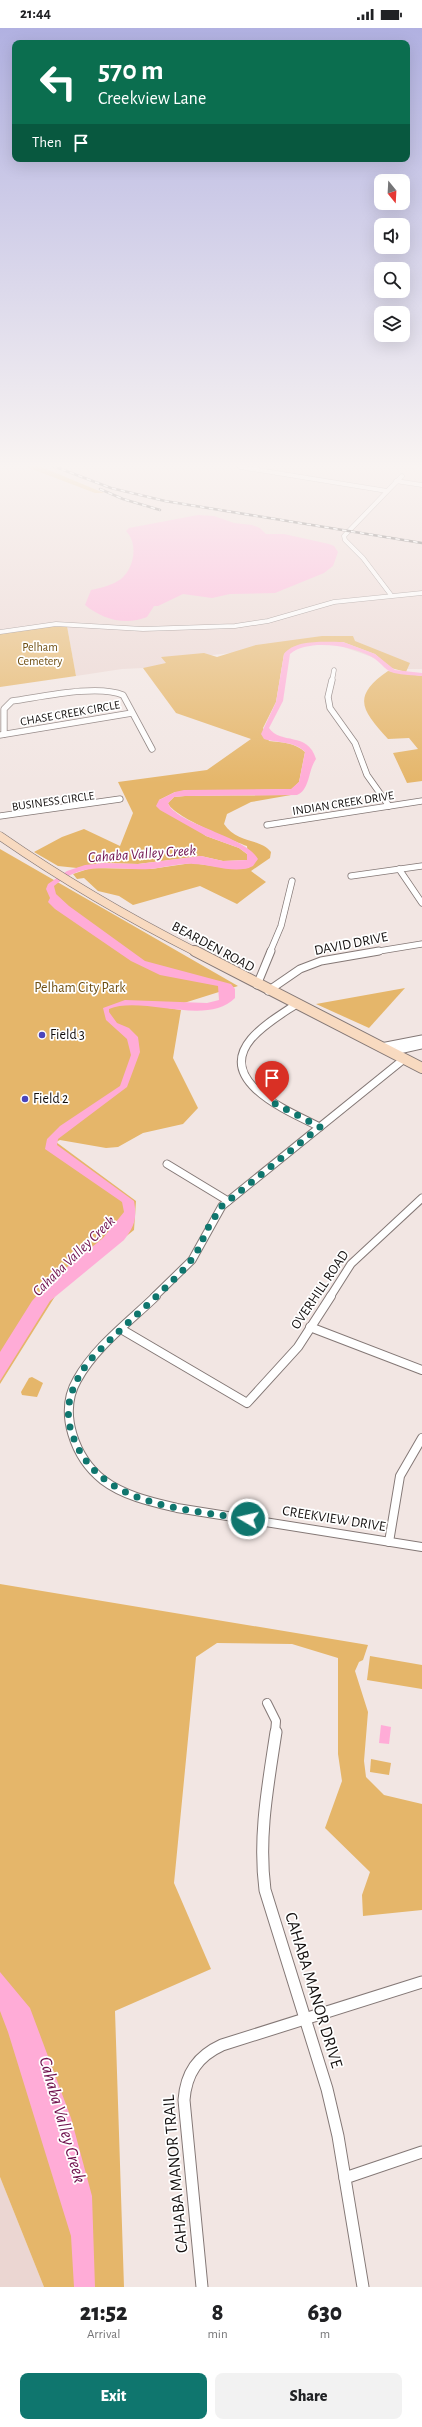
<!DOCTYPE html>
<html lang="en">
<head>
<meta charset="utf-8">
<style>
	body { margin:0; font-family:"Alegreya Sans",sans-serif; background:#f2f2f2; color:#202124; height:100vh; display:flex; flex-direction:column; font-size:15px; white-space:nowrap }
	* { box-sizing:border-box; margin:0 }
	p { font-size:13px; color:#757577 }
	.icon { flex:none; width:22px; height:22px; fill:none; stroke:currentColor; stroke-width:2; stroke-linecap:round; stroke-linejoin:round }
	.map { position:relative; height:2259px; overflow:hidden }
	.sheet { display:flex; flex-direction:column; background:#fff; flex:1 }
	.sheet>* { flex:none }
	.top-card { position:absolute; left:12px; top:12px; width:398px; height:122px; border-radius:8px; box-shadow:0 4px 16px #0002; background:#0b6e4f; color:#fff; overflow:hidden }
	.needle { width:26px; rotate:162deg }
	.fabs { position:absolute; left:374px; top:146px; display:grid; gap:8px }
	.fabs a { display:grid; place-items:center; width:36px; height:36px; border-radius:8px; background:#fff; box-shadow:0 4px 16px #0002; font-size:20px }
	.pin { position:absolute; display:grid; place-items:center; width:34px; height:34px; color:#fff; margin:-41px -17px; border-radius:50% 50% 50% 0; rotate:-45deg; box-shadow:0 0 4px #0007 }
	.pin .icon { rotate:45deg }
	.me { position:absolute; width:44px; margin:-22px; rotate:279deg; stroke-linejoin:round; filter:drop-shadow(0 0 3px #0008) }
	.turn { display:flex; align-items:center; gap:14px; height:84px; padding:0 20px; font-size:18px }
	.turn .icon { width:52px; height:52px; stroke-width:2.5 }
	.turn b { display:block; font-size:28px; line-height:34px }
	.then { display:flex; align-items:center; height:38px; padding:0 20px; background:#0003; gap:8px; font-size:15px }
	.eta { display:flex; justify-content:space-evenly; align-items:center; height:68px; text-align:center }
	.eta b { font-size:24px; font-weight:800; line-height:28px }
	.button { display:flex; gap:8px; margin-top:auto; padding:8px 20px }
	.button a { flex:1; height:46px; border-radius:8px; background:#0f766e; color:#fff; font-size:16px; font-weight:800; line-height:46px; text-align:center }
	.button a+a { background:#f2f2f2; color:#202124 }
	.status { display:flex; justify-content:space-between; align-items:center; height:28px; padding:0 20px; background:#fff; direction:ltr }
	.status svg { height:11px; fill:currentColor }
	.map>svg:first-child { display:block }
	.built { fill:#ebd6d2 }
	.green { fill:#e5b66a }
	.water { fill:#ffacd7 }
	.lines { fill:none; stroke-linecap:round; stroke-linejoin:round }
	.street-far4-casing { stroke:#847876; stroke-width:5 }
	.street-far3-casing { stroke:#847876; stroke-width:7 }
	.street-far2-casing { stroke:#847876; stroke-width:9 }
	.street-far1-casing { stroke:#847876; stroke-width:10 }
	.street-casing { stroke:#847876; stroke-width:13 }
	.secondary-far1-casing { stroke:#847876; stroke-width:9 }
	.secondary-casing { stroke:#847876; stroke-width:12 }
	.street-far4 { stroke:#fff; stroke-width:4 }
	.street-far3 { stroke:#fff; stroke-width:5.5 }
	.street-far2 { stroke:#fff; stroke-width:7 }
	.street-far1 { stroke:#fff; stroke-width:8 }
	.street { stroke:#fff; stroke-width:11 }
	.secondary-far1 { stroke:#f8dac0; stroke-width:8 }
	.secondary { stroke:#f8dac0; stroke-width:10 }
	.rail-casing { stroke:#494342; stroke-width:2.5 }
	.rail { stroke:#fff; stroke-width:1.5; stroke-dasharray:4.5; stroke-linecap:butt }
	.route { stroke:#0f766e; stroke-width:7; stroke-dasharray:0 12.6 }
	.poi-dot { fill:#4a45bc; stroke:#fff; stroke-width:1.5 }
	.labels { text-anchor:middle; dominant-baseline:central; stroke-width:3.5; stroke-linejoin:round; paint-order:stroke }
	.far-park-label { font-size:12px; fill:#6e4e12; stroke:#fff }
	.far-street-label { font-size:12px; fill:#130f0e; stroke:#fff }
	.street-label { font-size:14px; fill:#130f0e; stroke:#fff }
	.park-label { font-size:14px; fill:#6e4e12; stroke:#fff }
	.poi-label { font-size:14px; fill:#130f0e; stroke:#fff; text-anchor:start }
	.water-label { font-size:15px; font-style:italic; fill:#6f104d; stroke:#fff }
	.near-street-label { font-size:17px; fill:#130f0e; stroke:#fff }
	.near-water-label { font-size:18px; font-style:italic; fill:#6f104d; stroke:#fff }
</style>
</head>
<body>
<div class="status"><b>21:44</b><svg viewBox="0 0 49 12"><path d="M0 12V9h3v3zM5 12V6h3v6zM10 12V3h3v9zM15 12V0h3v12zM26 1h20v11H26zM47 4h2v5h-2z"/></svg></div>
<div class="map">
<svg width="422" height="2259" viewBox="0 0 422 2259">
	<rect width="100%" height="100%" fill="#f2e6e3"/>
	<!-- built -->
	<g class="built">
		<polygon points="0,438 410,438 422,443 422,641 406,641 332,615 212,627 187,638 122,641 76,648 67,598 29,601 0,606"/>
		<polygon points="0,2149 44,2259 0,2259"/>
	</g>
	<!-- green -->
	<g class="green">
		<polygon points="0,438 39,438 104,465 95,465 24,438"/>
		<polygon points="47,598 67,598 76,648 0,659 0,606"/>
		<path d="M322,608H353L355,613L410,635L406,644L391,640L375,626L343,614L308,616L284,626L276,674L263,700L269,713C281,714 296,715 305,724L299,754L292,761L175,764L159,772L206,808L239,820L247,826V832L223,833L201,828L138,836L103,835L77,840L58,838L34,824L62,809L84,801L120,818L133,785L118,754L207,742L251,711L176,685L143,640L166,635L161,629L204,625L217,629L256,617Z"/>
		<path d="M388,643L422,648V753L407,755L393,725L418,721L409,710L388,711C363,683 350,669 388,643Z"/>
		<path d="M291,767L251,774L227,786L224,796C237,816 261,810 271,824L270,830L251,843L266,854L237,876L200,858L133,877L119,868L98,863L84,850L77,851L73,846L91,840L151,841L192,835L234,841L249,840L247,818C231,812 172,788 168,775L174,769L185,768Z"/>
		<polygon points="0,821 238,958 168,980 181,982 173,1030 198,1080 183,1096 143,1105 118,1119 106,1120 60,1112 56,1114 136,1173 134,1202 59,1262 0,1356"/>
		<polygon points="405,960 369,1000 316,976"/>
		<polygon points="32,1349 43,1355 37,1369 22,1367 21,1364 29,1350"/>
		<polygon points="0,1556 368,1617 363,1632 359,1634 355,1643 368,1684 364,1733 366,1749 384,1767 422,1776 422,1882 363,1888 362,1867 370,1844 325,1800 342,1753 338,1726 338,1630 292,1616 217,1615 196,1629 174,1855 211,1941 115,1983 124,2259 44,2259 0,2149"/>
		<polygon points="370,1628 422,1637 422,1661 367,1652"/>
		<polygon points="371,1731 391,1735 389,1747 370,1744"/>
	</g>
	<!-- water -->
	<g class="water">
		<path d="M198,487L214,488L234,495L252,497L260,500L266,506H284L329,516L334,518L338,524L333,538L324,545L275,565L230,566L212,570L183,566L158,578H154L147,589C125,598 102,591 85,577L91,562C101,560 113,557 121,551C135,539 138,515 126,503L129,500Z"/>
		<path d="M343,614L375,626L395,642L422,645V648C413,647 403,647 394,645C386,643 382,636 375,631C356,618 309,610 290,626L283,673L269,700C280,717 308,703 316,731C308,742 310,762 297,767L185,768L174,769L168,775C175,796 246,808 258,831L253,838C236,847 211,836 193,836C179,835 164,840 150,841C114,843 85,831 54,858L56,866L69,878L145,933L231,956L235,961V970C207,999 142,967 109,981V984L117,995L129,1000L138,1009L140,1024L127,1059L58,1111L57,1117L134,1173C137,1190 135,1198 124,1212L50,1273L0,1353V1324L32,1273L50,1253L103,1210L124,1184L122,1174L45,1121L47,1111L60,1098L120,1058L131,1027L127,1011L106,992L103,980L125,972L207,975L219,972L218,958L160,947L131,933L55,881L48,874L50,870L46,861L48,856L67,843L85,837L103,835L138,836L201,828L223,833L247,832V826L239,820L206,808L160,782L156,778L159,772L175,764L184,762L291,761L299,754L305,724C295,713 277,715 264,711L261,706L276,674L284,626C295,611 326,614 343,614Z"/>
		<polygon points="381,1697 391,1699 389,1716 379,1715"/>
		<polygon points="0,1944 30,1980 71,2090 92,2168 95,2259 74,2259 71,2208 8,2004 0,1983"/>
	</g>
	<g class="lines">
		<!-- street-far4 casing -->
		<g class="street-far4-casing">
			<g id="street-far4">
				<polyline points="240,439 387,463"/>
				<polyline points="396,453 422,457"/>
				<polyline points="391,567 363,530 345,512 344,508 402,448"/>
				<polyline points="0,604 56,596 143,601 235,598 268,593 334,574 422,565"/>
				<polyline points="332,653 334,642"/>
			</g>
		</g>
		<!-- street-far3 casing -->
		<g class="street-far3-casing">
			<g id="street-far3">
				<polyline points="332,652 328,669 330,680 355,715 367,747 389,778"/>
				<path d="M4,706V681L12,673C41,669 97,656 123,667L152,721"/>
				<polyline points="0,707 132,685"/>
				<polyline points="0,788 120,771"/>
				<polyline points="267,797 422,773"/>
				<polyline points="399,841 422,875"/>
				<polyline points="351,848 422,838"/>
				<polyline points="270,924 281,898 292,853"/>
				<polyline points="373,924 422,916"/>
			</g>
		</g>
		<!-- street-far2 casing -->
		<g class="street-far2-casing">
			<g id="street-far2">
				<polyline points="257,957 271,923"/>
				<polyline points="268,963 300,941 321,933 379,923"/>
				<path d="M295,977C280,987 263,997 251,1011C215,1054 290,1084 320,1099"/>
				<polyline points="381,1019 422,1011"/>
				<polyline points="390,1024 422,1017"/>
				<polyline points="167,1136 228,1173"/>
				<polyline points="154,1269 192,1232 222,1178 404,1031"/>
				<polyline points="330,1269 351,1236 422,1170"/>
			</g>
		</g>
		<!-- street-far1 casing -->
		<g class="street-far1-casing">
			<g id="street-far1">
				<path d="M156,1268C129,1294 95,1319 77,1352C58,1385 75,1430 103,1452C124,1468 152,1474 177,1480L422,1519"/>
				<polyline points="310,1299 422,1342"/>
				<polyline points="121,1301 247,1375 298,1319 331,1268"/>
				<polyline points="389,1514 400,1448 422,1410"/>
				<polyline points="267,1675 276,1693 275,1705"/>
			</g>
		</g>
		<!-- street casing -->
		<g class="street-casing">
			<g id="street">
				<path d="M276,1704C268,1757 258,1809 265,1862L327,2061L338,2108L363,2259"/>
				<polyline points="345,2150 422,2124"/>
				<path d="M202,2259L184,2072C186,2045 198,2028 222,2017L422,1954"/>
			</g>
		</g>
		<!-- secondary-far1 casing -->
		<g class="secondary-far1-casing">
			<path id="secondary-far1" d="M0,808C62,851 129,890 196,924"/>
		</g>
		<!-- secondary casing -->
		<g class="secondary-casing">
			<polyline id="secondary" points="195,923 422,1040"/>
		</g>
		<!-- street-far4 -->
		<use href="#street-far4" class="street-far4"/>
		<!-- street-far3 -->
		<use href="#street-far3" class="street-far3"/>
		<!-- street-far2 -->
		<use href="#street-far2" class="street-far2"/>
		<!-- street-far1 -->
		<use href="#street-far1" class="street-far1"/>
		<!-- street -->
		<use href="#street" class="street"/>
		<!-- secondary-far1 -->
		<use href="#secondary-far1" class="secondary-far1"/>
		<!-- secondary -->
		<use href="#secondary" class="secondary"/>
		<!-- rail casing -->
		<g class="rail-casing">
			<g id="rail">
				<polyline points="53,438 111,460 165,473 422,515"/>
				<polyline points="100,461 123,471 160,482"/>
			</g>
		</g>
		<!-- rail -->
		<use href="#rail" class="rail"/>
	</g>
	<!-- sky -->
	<linearGradient id="sky" x2="0" y2="1"><stop stop-color="#b1b1e1"/><stop offset="0.58" stop-color="#f9f4f2"/><stop offset="1" stop-color="#f9f4f2" stop-opacity="0"/></linearGradient>
	<rect width="422" height="755" fill="url(#sky)"/>
	<g class="lines">
		<!-- route -->
		<path class="route" d="M248,1491C186,1481 101,1479 74,1411C64,1388 68,1366 81,1345C89,1331 102,1320 113,1309C137,1286 162,1264 185,1240L196,1226L209,1198L222,1178L320,1099L272,1074"/>
	</g>
	<!-- markers -->
	<g class="poi-dot">
		<circle cx="42" cy="1007" r="4"/>
		<circle cx="25" cy="1071" r="4"/>
	</g>
	<g class="labels">
		<!-- far-park labels -->
		<g class="far-park-label">
			<text x="40" y="619">Pelham<tspan x="40" dy="14">Cemetery</tspan></text>
		</g>
		<!-- far-street labels -->
		<g class="far-street-label">
			<text transform="translate(70 685) rotate(-10)">CHASE CREEK CIRCLE</text>
			<text transform="translate(53 773) rotate(-8)">BUSINESS CIRCLE</text>
			<text transform="translate(343 775) rotate(-9)">INDIAN CREEK DRIVE</text>
		</g>
		<!-- street labels -->
		<g class="street-label">
			<text transform="translate(351 916) rotate(-11)">DAVID DRIVE</text>
			<text transform="translate(213 919) rotate(28)">BEARDEN ROAD</text>
			<text transform="translate(320 1262) rotate(-56)">OVERHILL ROAD</text>
			<text transform="translate(334 1491) rotate(9)">CREEKVIEW DRIVE</text>
		</g>
		<!-- park labels -->
		<g class="park-label">
			<text x="80" y="960">Pelham City Park</text>
		</g>
		<!-- poi labels -->
		<g class="poi-label">
			<text x="50" y="1007">Field 3</text>
			<text x="33" y="1071">Field 2</text>
		</g>
		<!-- water labels -->
		<g class="water-label">
			<text transform="translate(142 826) rotate(-4)">Cahaba Valley Creek</text>
			<text transform="translate(74 1228) rotate(-44)">Cahaba Valley Creek</text>
		</g>
		<!-- near-street labels -->
		<g class="near-street-label">
			<text transform="translate(314 1962) rotate(73)">CAHABA MANOR DRIVE</text>
			<text transform="translate(175 2146) rotate(-95)">CAHABA MANOR TRAIL</text>
		</g>
		<!-- near-water labels -->
		<g class="near-water-label">
			<text transform="translate(62 2092) rotate(74)">Cahaba Valley Creek</text>
		</g>
	</g>
</svg>
<div class="fabs">
<a><svg class="needle" viewBox="-14 -14 28 28"><path d="M0-13l5 13h-10z" fill="#e53935"/><path d="M0 13l5-13h-10z" fill="#757577"/></svg></a>
<a><svg class="icon" aria-label="sound" viewBox="0 0 24 24"><path d="M4 9h4l5-4v14l-5-4H4zM17 9q2 3 0 6"/></svg></a>
<a><svg class="icon" aria-label="search" viewBox="0 0 24 24"><circle cx="10" cy="10" r="6"/><path d="M15 15l6 6"/></svg></a>
<a><svg class="icon" aria-label="layers" viewBox="0 0 24 24"><path d="M12 4l9 5-9 5-9-5zM3 14l9 5 9-5"/></svg></a>
</div>
<div class="pin" style="left:272px;top:1074px;background:#d93025"><svg class="icon" aria-label="arrive" viewBox="0 0 24 24"><path d="M6 21V4h12l-3 4 3 4H6"/></svg></div>
<svg class="me" style="left:248px;top:1491px" viewBox="-20 -20 40 40"><circle r="17" fill="#0f766e" stroke="#fff" stroke-width="3"/><path d="M0-11L8 9 0 5-8 9z" fill="#fff"/></svg>
<div class="top-card">
<div class="turn"><svg class="icon" aria-label="left" viewBox="0 0 24 24"><path d="M17 20v-9H6M10 6l-5 5 5 5"/></svg><div><b>570 m</b>Creekview Lane</div></div>
<div class="then">Then<svg class="icon" aria-label="arrive" viewBox="0 0 24 24"><path d="M6 21V4h12l-3 4 3 4H6"/></svg></div>
</div>
</div>
<section class="sheet">
<div class="eta">
<div><b>21:52</b><p>Arrival</p></div>
<div><b>8</b><p>min</p></div>
<div><b>630</b><p>m</p></div>
</div>
<div class="button"><a>Exit</a><a>Share</a></div>
</section>
</body>
</html>
